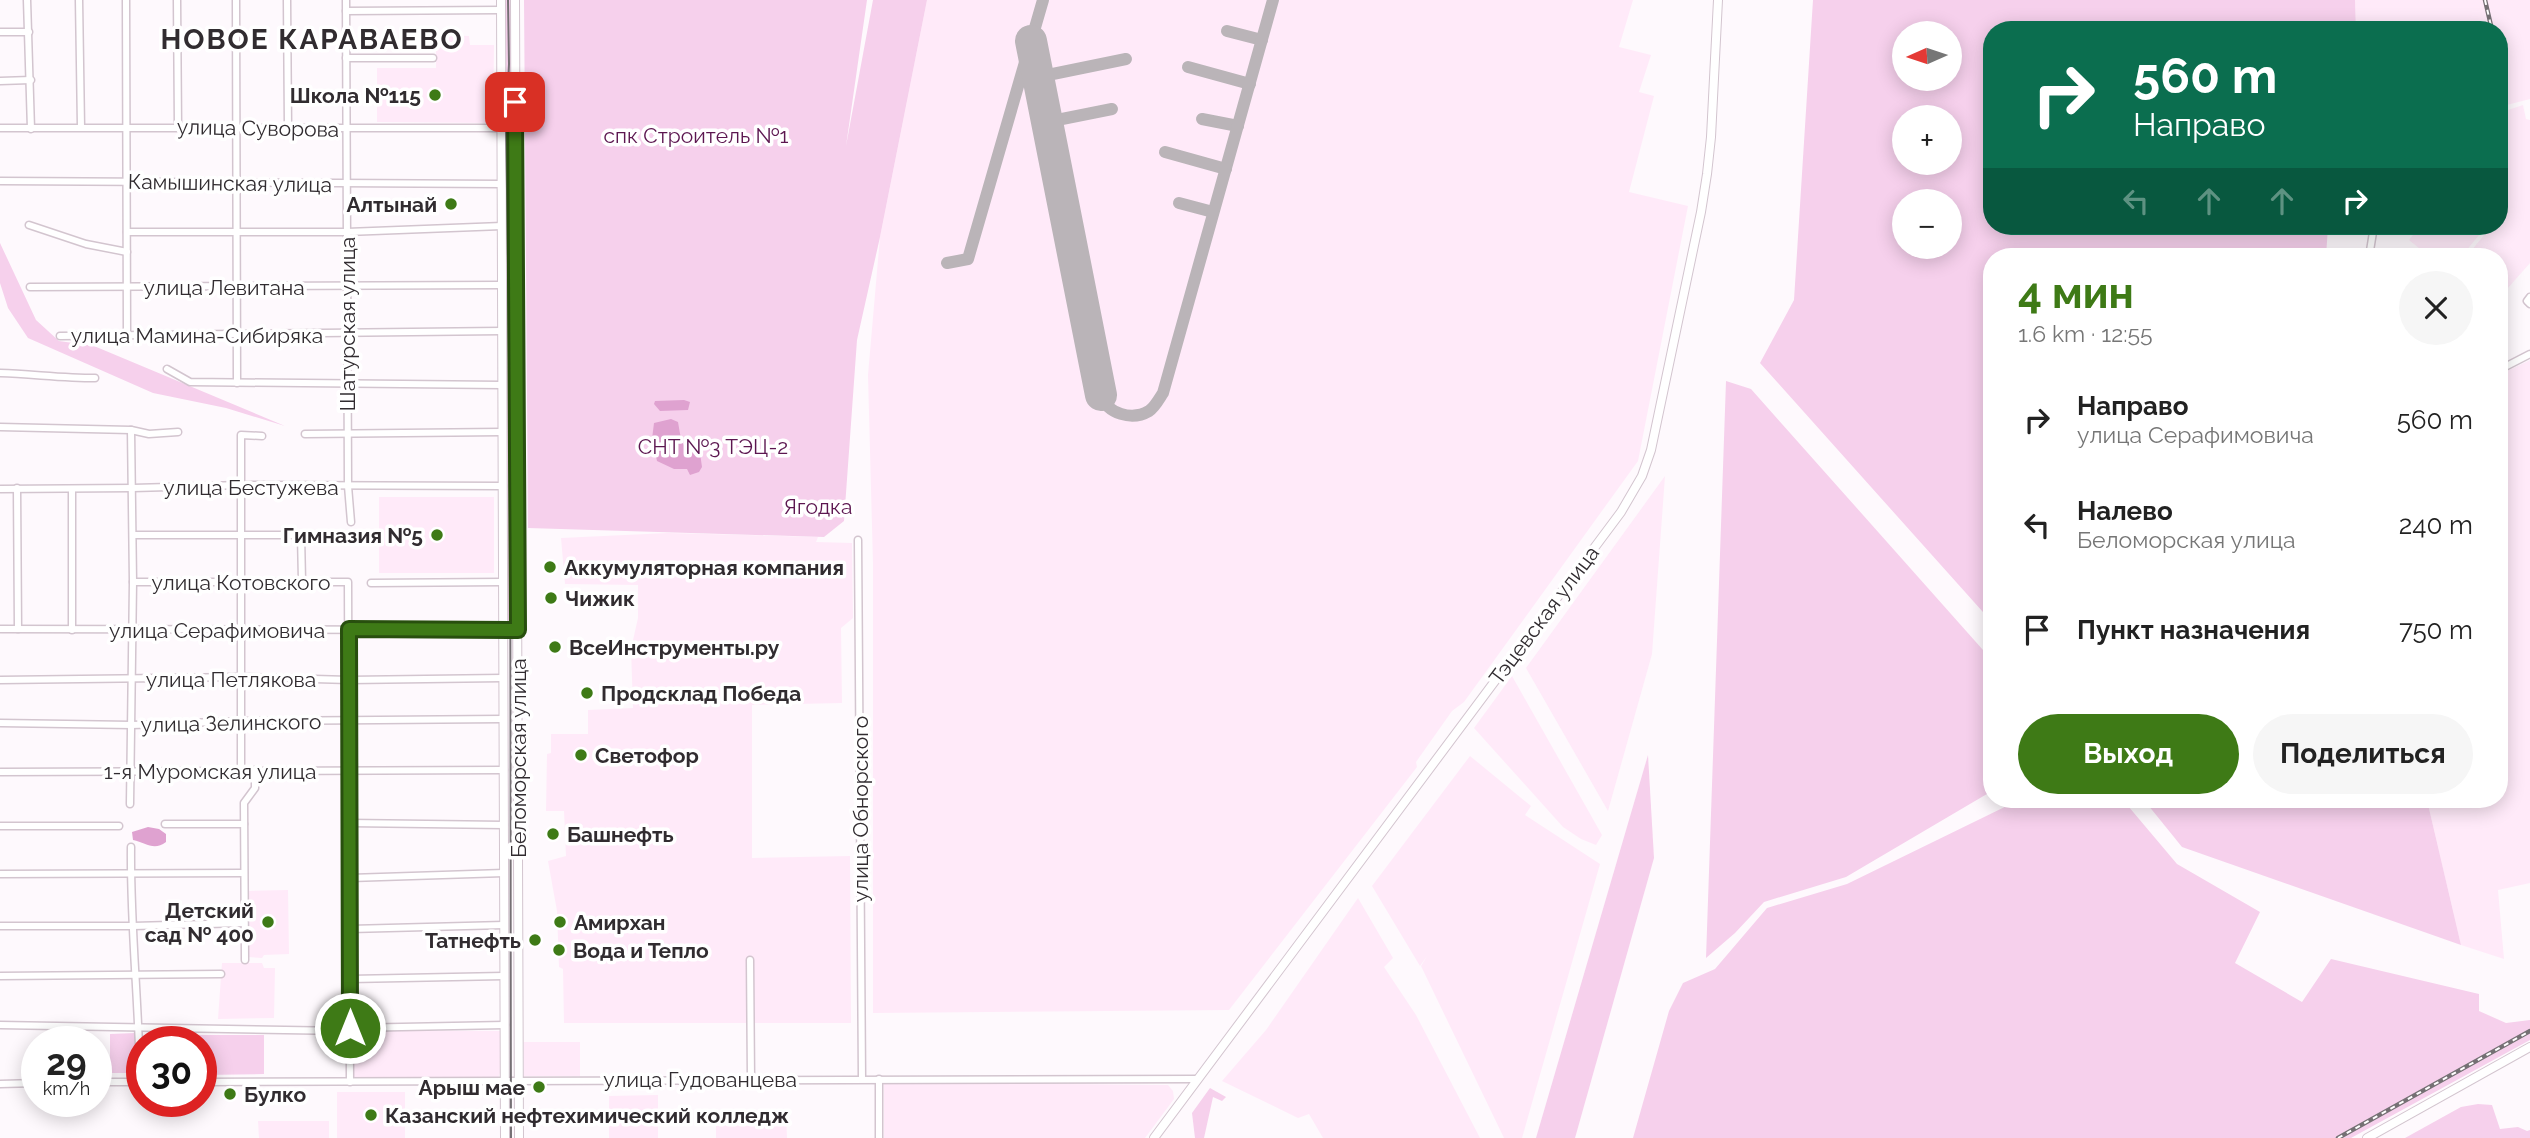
<!DOCTYPE html>
<html lang="ru">
<head>
<meta charset="utf-8">
<style>
	body { margin:0; font-family:Raleway,sans-serif; background:#f6f6f6; color:#222; height:100vh; display:flex; flex-direction:column; font-size:26px; white-space:nowrap }
	* { box-sizing:border-box; margin:0 }
	p { font-size:23px; color:#767676 }
	.icon { flex:none; width:38px; height:38px; fill:none; stroke:currentColor; stroke-width:2; stroke-linecap:round; stroke-linejoin:round }
	.map { position:relative; flex:1; overflow:hidden }
	.sheet { position:absolute; left:1983px; top:248px; width:525px; height:560px; display:flex; flex-direction:column; background:#fff; border-radius:28px; box-shadow:0 4px 18px #0003 }
	.sheet>* { flex:none }
	.hud { position:absolute; left:1983px; top:21px; width:525px; height:214px; border-radius:28px; box-shadow:0 4px 18px #0003; background:#0b6e4f; color:#fff; overflow:hidden }
	.needle { width:46px; rotate:267deg }
	.controls { position:absolute; left:1892px; top:21px; display:grid; gap:14px }
	.controls a { display:grid; place-items:center; width:70px; height:70px; border-radius:50%; background:#fff; box-shadow:0 4px 18px #0003; font-size:35px }
	.speed { position:absolute; left:21px; top:1026px; display:flex; gap:14px; font-size:35px; font-weight:700; text-align:center }
	.speed>* { display:grid; place-content:center; width:91px; height:91px; border-radius:50%; background:#fff; box-shadow:0 4px 18px #0003; line-height:1 }
	.speed small { font-size:18px; font-weight:400 }
	.speed .limit { border:10px solid #d22; background:#fff; color:#111 }
	.pin { position:absolute; display:grid; place-items:center; width:60px; height:60px; color:#fff; margin:-30px; border-radius:14px; box-shadow:0 4px 10px #0006 }
	.me { position:absolute; width:77px; margin:-38px; rotate:0deg; stroke-linejoin:round; filter:drop-shadow(0 0 5px #0008) }
	.turn { display:flex; align-items:center; gap:24px; height:147px; padding:0 35px; font-size:32px }
	.turn .icon { width:91px; height:91px; stroke-width:2.5 }
	.turn b { display:block; font-size:49px; line-height:60px }
	.lanes { display:flex; align-items:center; height:66px; padding:0 35px; background:#0003; justify-content:center; gap:35px; direction:ltr }
	.lanes .off { opacity:.35 }
	.round { display:grid; place-items:center; flex:none; width:74px; height:74px; border-radius:37px; background:#f6f6f6 }
	.head { display:flex; align-items:center; justify-content:space-between; height:119px; padding:0 35px }
	h1 { font-size:42px; font-weight:700; line-height:52px; color:#3e7a16 }
	.action { display:flex; gap:14px; margin-top:auto; padding:14px 35px }
	.action a { flex:1; height:80px; border-radius:42px; background:#3e7a16; color:#fff; font-size:28px; font-weight:700; line-height:80px; text-align:center }
	.action a+a { background:#f6f6f6; color:#222 }
	ul { padding:0; list-style:none }
	li { display:flex; align-items:center; gap:21px; height:105px; padding:0 35px }
	li div { flex:1 }
	li b { display:block; font-size:26px }
	li em { font-style:normal }
	.map>svg:first-child { display:block }
	.built { fill:#ffeaf9 }
	.green { fill:#f6d0ec; fill-rule:evenodd }
	.water { fill:#dfa2d0 }
	.lines { fill:none; stroke-linecap:round; stroke-linejoin:round }
	.taxiway { stroke:#bab4b8; stroke-width:12 }
	.runway { stroke:#bab4b8; stroke-width:32 }
	.minor-casing { stroke:#d3c5cf; stroke-width:9 }
	.major-casing { stroke:#d3c5cf; stroke-width:10 }
	.minor { stroke:#fff; stroke-width:6 }
	.major { stroke:#fff; stroke-width:8 }
	.tram { stroke:#757074; stroke-width:2 }
	.rail-casing { stroke:#757074; stroke-width:4.5 }
	.rail { stroke:#fff; stroke-width:2; stroke-dasharray:5; stroke-linecap:butt }
	.route-casing { stroke:#284f0e; stroke-width:18 }
	.route { stroke:#3e7a16; stroke-width:12 }
	.poi-dot { fill:#3e7a16; stroke:#fff; stroke-width:2.5 }
	.labels { text-anchor:middle; dominant-baseline:central; stroke-width:7; stroke-linejoin:round; paint-order:stroke }
	.poi-label { font-size:21px; font-weight:bold; fill:#312c30; stroke:#fff; text-anchor:start }
	.street-label { font-size:21px; fill:#312c30; stroke:#fff }
	.park-label { font-size:21px; fill:#5c1650; stroke:#fff }
	.district-label { font-size:28px; font-weight:bold; letter-spacing:2px; fill:#312c30; stroke:#fff }
</style>
</head>
<body>
<div class="map">
<svg width="2530" height="1138" viewBox="0 0 2530 1138">
	<rect width="100%" height="100%" fill="#fef9fd"/>
	<!-- built -->
	<g class="built">
		<polygon points="927,0 1633,0 1619,47 1651,55 1639,92 1654,96 1629,192 1688,206 1638,461 1464,702 1452,711 1416,762 1417,767 1229,1010 873,1013 873,564 868,375 880,237"/>
		<polygon points="2355,0 2530,0 2530,99 2499,107 2499,30 2356,30"/>
		<polygon points="436,35 469,36 470,45 494,45 493,123 377,122 377,68 436,68"/>
		<polygon points="2523,105 2526,119 2530,120 2530,263 2499,298 2499,257 2466,257 2490,228 2499,226 2502,209 2499,113"/>
		<polygon points="2420,226 2467,226 2479,235 2461,257 2430,257 2409,240"/>
		<polygon points="2530,360 2530,883 2498,890 2504,959 2461,945 2427,800 2499,800 2499,375"/>
		<polygon points="1665,476 1652,654 1608,811 1526,668"/>
		<rect x="379" y="497" width="115" height="76"/>
		<polygon points="668,533 818,537 816,542 852,543 853,618 841,628 842,703 752,705 752,858 850,856 851,1023 564,1023 563,969 559,967 557,911 548,861 566,856 564,811 546,811 547,754 551,753 551,734 588,734 588,710 633,708 631,649 638,618 638,585 565,584 561,538"/>
		<polygon points="1512,676 1602,835 1596,845 1581,839 1563,827 1474,728"/>
		<polygon points="1470,756 1531,806 1525,815 1600,864 1522,1138 1504,1138 1421,966 1427,956 1420,966 1372,886"/>
		<polygon points="288,890 289,954 264,955 262,958 248,957 248,891"/>
		<polygon points="1358,898 1393,958 1384,967 1416,1015 1480,1138 1323,1138 1309,1114 1298,1118 1222,1081 1266,1030"/>
		<polygon points="222,963 262,963 264,968 275,968 274,1018 218,1019"/>
		<polygon points="353,1030 500,1031 500,1073 498,1078 353,1077"/>
		<rect x="524" y="1042" width="56" height="34"/>
		<polygon points="884,1082 1168,1085 1173,1091 1174,1099 1145,1138 884,1138"/>
		<rect x="337" y="1092" width="68" height="46"/>
		<polygon points="658,1095 658,1138 609,1138 609,1096"/>
		<polygon points="786,1113 787,1138 716,1138 716,1114"/>
		<polygon points="258,1121 329,1121 329,1138 259,1138"/>
	</g>
	<!-- green -->
	<g class="green">
		<rect x="504" y="0" width="9" height="126"/>
		<polygon points="524,0 867,0 846,146 873,0 927,0 880,237 857,340 844,521 824,537 528,528"/>
		<path d="M1813,0H2355L2356,30H1992V226H2328L2326,257H1992L1991,621L1760,363L1794,300ZM1904,33H1950V79H1904ZM1904,117H1950V163H1904ZM1904,201H1950V247H1904Z"/>
		<polygon points="503,131 513,131 514,627 505,628"/>
		<polygon points="0,243 36,320 59,341 94,346 285,426 226,408 153,393 28,338 8,308 0,283"/>
		<polygon points="1726,381 1751,389 1991,659 1992,791 1846,877 1764,902 1735,933 1706,958"/>
		<polygon points="1648,755 1654,858 1575,1138 1536,1138"/>
		<polygon points="2019,800 2123,800 2177,864 2260,912 2235,963 2302,1002 2331,959 2479,994 2479,1011 2506,1023 2530,1020 2530,1040 2351,1138 1633,1138 1669,1011 1683,983 1715,969 1767,908 1847,884"/>
		<polygon points="2144,800 2427,800 2461,945 2182,847"/>
		<polygon points="135,1033 135,1073 110,1073 110,1034"/>
		<polygon points="145,1035 264,1035 264,1074 201,1075 201,1041 145,1041"/>
		<polygon points="1210,1088 1226,1097 1222,1101 1213,1097 1204,1138 1195,1138 1192,1113"/>
		<polygon points="2478,1104 2492,1105 2500,1129 2518,1127 2527,1131 2530,1130 2530,1138 2405,1138 2461,1107"/>
	</g>
	<!-- water -->
	<g class="water">
		<polygon points="684,400 690,402 688,410 660,411 654,404 655,401"/>
		<path d="M671,419L678,422C681,438 681,452 700,453L702,467L699,472L690,475L687,469H674L657,461L652,439L654,423Z"/>
		<path d="M148,827L159,829L166,834V842C154,851 146,843 133,840L132,832Z"/>
	</g>
	<g class="lines">
		<!-- taxiway -->
		<g class="taxiway">
			<polyline points="1227,31 1262,40"/>
			<polyline points="1188,67 1250,84"/>
			<polyline points="1038,77 1126,59"/>
			<polyline points="1202,119 1238,126"/>
			<polyline points="1047,122 1112,109"/>
			<polyline points="1165,152 1226,169"/>
			<polyline points="1179,203 1213,212"/>
			<polyline points="947,263 968,259 1043,0"/>
			<path d="M1101,395C1107,414 1132,421 1149,411C1155,407 1159,399 1163,393L1273,0"/>
		</g>
		<!-- runway -->
		<polyline class="runway" points="1031,41 1101,395"/>
		<!-- minor casing -->
		<g class="minor-casing">
			<g id="minor">
				<polyline points="27,0 31,129"/>
				<polyline points="79,0 81,127"/>
				<polyline points="126,0 127,335"/>
				<polyline points="177,0 178,127"/>
				<polyline points="236,0 237,383"/>
				<polyline points="287,0 288,128"/>
				<polyline points="346,0 348,486 351,522"/>
				<polyline points="346,11 501,10"/>
				<polyline points="0,32 29,32"/>
				<polyline points="346,58 433,58"/>
				<polyline points="0,81 31,80"/>
				<polyline points="0,128 516,128"/>
				<polyline points="0,181 502,184"/>
				<polyline points="29,225 86,244 127,252"/>
				<polyline points="127,232 347,232 502,226"/>
				<polyline points="2369,257 2374,226"/>
				<polyline points="30,287 502,285"/>
				<polyline points="2530,297 2527,301 2530,304"/>
				<polyline points="60,336 502,331"/>
				<polyline points="167,369 190,382 502,385"/>
				<polyline points="2499,370 2530,354"/>
				<path d="M0,373C32,374 63,378 95,378"/>
				<polyline points="0,427 131,430 149,434 178,432"/>
				<polyline points="305,434 502,432"/>
				<polyline points="17,488 18,629"/>
				<polyline points="0,489 133,488 241,485 503,486"/>
				<polyline points="72,489 72,630"/>
				<polyline points="133,535 301,535 302,581"/>
				<polyline points="858,540 862,1079"/>
				<polyline points="133,582 348,582 350,1082"/>
				<polyline points="371,583 503,582"/>
				<polyline points="0,629 518,630"/>
				<polyline points="0,680 243,677 349,680 503,678"/>
				<polyline points="0,723 132,725 243,721 503,719"/>
				<polyline points="241,770 241,435 262,436"/>
				<polyline points="0,772 504,770"/>
				<polyline points="130,804 133,582 131,430"/>
				<polyline points="349,823 504,825"/>
				<polyline points="165,824 244,824"/>
				<polyline points="0,826 119,826"/>
				<path d="M131,847C130,925 139,1003 140,1082"/>
				<polyline points="0,874 244,873"/>
				<polyline points="350,878 504,873"/>
				<polyline points="0,926 133,926 244,923"/>
				<polyline points="350,929 504,925"/>
				<polyline points="245,960 244,803 255,788 255,770"/>
				<polyline points="750,960 751,1079"/>
				<polyline points="0,976 221,974"/>
				<polyline points="350,979 504,976"/>
				<polyline points="0,1025 346,1031 350,1028 505,1025"/>
				<polyline points="879,1079 879,1138"/>
				<polyline points="96,1082 142,1082"/>
				<polyline points="201,1082 1198,1079"/>
				<polyline points="0,1084 37,1083"/>
			</g>
		</g>
		<!-- major casing -->
		<g class="major-casing">
			<g id="major">
				<polyline points="501,0 505,1138"/>
				<polyline points="515,0 519,1138"/>
				<polyline points="1154,1138 1621,512 1642,476 1651,450 1701,212 1707,174 1711,137 1718,0"/>
				<polyline points="2367,1138 2530,1047"/>
			</g>
		</g>
		<!-- minor -->
		<use href="#minor" class="minor"/>
		<!-- major -->
		<use href="#major" class="major"/>
		<!-- tram -->
		<path class="tram" d="M508,0L509,64L506,128C512,465 510,801 511,1138"/>
		<!-- rail casing -->
		<g class="rail-casing">
			<g id="rail">
				<polyline points="2485,0 2492,30"/>
				<polyline points="2499,61 2501,69"/>
				<polyline points="2338,1138 2530,1031"/>
			</g>
		</g>
		<!-- rail -->
		<use href="#rail" class="rail"/>
	</g>
	<g class="lines">
		<!-- route casing -->
		<g class="route-casing">
			<polyline id="route" points="350,1028 349,629 518,630 515,102"/>
		</g>
		<!-- route -->
		<use href="#route" class="route"/>
	</g>
	<!-- markers -->
	<g class="poi-dot">
		<circle cx="435" cy="95" r="7"/>
		<circle cx="451" cy="204" r="7"/>
		<circle cx="437" cy="535" r="7"/>
		<circle cx="550" cy="567" r="7"/>
		<circle cx="551" cy="598" r="7"/>
		<circle cx="555" cy="647" r="7"/>
		<circle cx="587" cy="693" r="7"/>
		<circle cx="581" cy="755" r="7"/>
		<circle cx="553" cy="834" r="7"/>
		<circle cx="268" cy="922" r="7"/>
		<circle cx="560" cy="922" r="7"/>
		<circle cx="535" cy="940" r="7"/>
		<circle cx="559" cy="950" r="7"/>
		<circle cx="539" cy="1087" r="7"/>
		<circle cx="230" cy="1094" r="7"/>
		<circle cx="371" cy="1115" r="7"/>
	</g>
	<g class="labels">
		<!-- poi labels -->
		<g class="poi-label">
			<text x="421" y="95" text-anchor="end">Школа №115</text>
			<text x="437" y="204" text-anchor="end">Алтынай</text>
			<text x="423" y="535" text-anchor="end">Гимназия №5</text>
			<text x="564" y="567">Аккумуляторная компания</text>
			<text x="565" y="598">Чижик</text>
			<text x="569" y="647">ВсеИнструменты.ру</text>
			<text x="601" y="693">Продсклад Победа</text>
			<text x="595" y="755">Светофор</text>
			<text x="567" y="834">Башнефть</text>
			<text x="254" y="910" text-anchor="end">Детский<tspan x="254" dy="24">сад № 400</tspan></text>
			<text x="574" y="922">Амирхан</text>
			<text x="521" y="940" text-anchor="end">Татнефть</text>
			<text x="573" y="950">Вода и Тепло</text>
			<text x="525" y="1087" text-anchor="end">Арыш мае</text>
			<text x="244" y="1094">Булко</text>
			<text x="385" y="1115">Казанский нефтехимический колледж</text>
		</g>
		<!-- street labels -->
		<g class="street-label">
			<text transform="translate(258 128) rotate(1)">улица Суворова</text>
			<text transform="translate(230 183) rotate(1)">Камышинская улица</text>
			<text x="224" y="287">улица Левитана</text>
			<text transform="translate(347 324) rotate(-90)">Шатурская улица</text>
			<text x="197" y="335">улица Мамина-Сибиряка</text>
			<text x="251" y="487">улица Бестужева</text>
			<text x="241" y="582">улица Котовского</text>
			<text transform="translate(1544 615) rotate(-53)">Тэцевская улица</text>
			<text x="217" y="630">улица Серафимовича</text>
			<text x="231" y="679">улица Петлякова</text>
			<text transform="translate(231 723) rotate(-1)">улица Зелинского</text>
			<text transform="translate(518 758) rotate(-90)">Беломорская улица</text>
			<text x="210" y="771">1-я Муромская улица</text>
			<text transform="translate(860 809) rotate(-90)">улица Обнорского</text>
			<text x="700" y="1079">улица Гудованцева</text>
		</g>
		<!-- park labels -->
		<g class="park-label">
			<text x="696" y="135">спк Строитель №1</text>
			<text x="713" y="446">СНТ №3 ТЭЦ-2</text>
			<text x="818" y="506">Ягодка</text>
		</g>
		<!-- district labels -->
		<g class="district-label">
			<text x="312" y="39">НОВОЕ КАРАВАЕВО</text>
		</g>
	</g>
</svg>
<div class="controls">
<a><svg class="needle" viewBox="-14 -14 28 28"><path d="M0-13l5 13h-10z" fill="#e53935"/><path d="M0 13l5-13h-10z" fill="#767676"/></svg></a>
<a>+</a>
<a>−</a>
</div>
<div class="speed"><div>29<small>km/h</small></div><div class="limit">30</div></div>
<div class="pin" style="left:515px;top:102px;background:#d93025"><svg class="icon" aria-label="arrive" viewBox="0 0 24 24"><path d="M6 21V4h12l-3 4 3 4H6"/></svg></div>
<svg class="me" style="left:350px;top:1028px" viewBox="-20 -20 40 40"><circle r="17" fill="#3e7a16" stroke="#fff" stroke-width="3"/><path d="M0-11L8 9 0 5-8 9z" fill="#fff"/></svg>
<div class="hud">
<div class="turn"><svg class="icon" aria-label="right" viewBox="0 0 24 24"><path d="M7 20v-9h11M14 6l5 5-5 5"/></svg><div><b>560 m</b>Направо</div></div>
<div class="lanes"><svg class="icon off" aria-label="left" viewBox="0 0 24 24"><path d="M17 20v-9H6M10 6l-5 5 5 5"/></svg><svg class="icon off" aria-label="ahead" viewBox="0 0 24 24"><path d="M12 20V5M6 11l6-6 6 6"/></svg><svg class="icon off" aria-label="ahead" viewBox="0 0 24 24"><path d="M12 20V5M6 11l6-6 6 6"/></svg><svg class="icon" aria-label="right" viewBox="0 0 24 24"><path d="M7 20v-9h11M14 6l5 5-5 5"/></svg></div>
</div>
<section class="sheet">
<div class="head"><div><h1>4 мин</h1><p>1.6 km · 12:55</p></div><a class="round"><svg class="icon" aria-label="close" viewBox="0 0 24 24"><path d="M6 6l12 12M18 6L6 18"/></svg></a></div>
<ul>
<li><svg class="icon" aria-label="right" viewBox="0 0 24 24"><path d="M7 20v-9h11M14 6l5 5-5 5"/></svg><div><b>Направо</b><p>улица Серафимовича</p></div><em>560 m</em></li>
<li><svg class="icon" aria-label="left" viewBox="0 0 24 24"><path d="M17 20v-9H6M10 6l-5 5 5 5"/></svg><div><b>Налево</b><p>Беломорская улица</p></div><em>240 m</em></li>
<li><svg class="icon" aria-label="arrive" viewBox="0 0 24 24"><path d="M6 21V4h12l-3 4 3 4H6"/></svg><div><b>Пункт назначения</b></div><em>750 m</em></li>
</ul>
<div class="action"><a>Выход</a><a>Поделиться</a></div>
</section>
</div>
</body>
</html>
